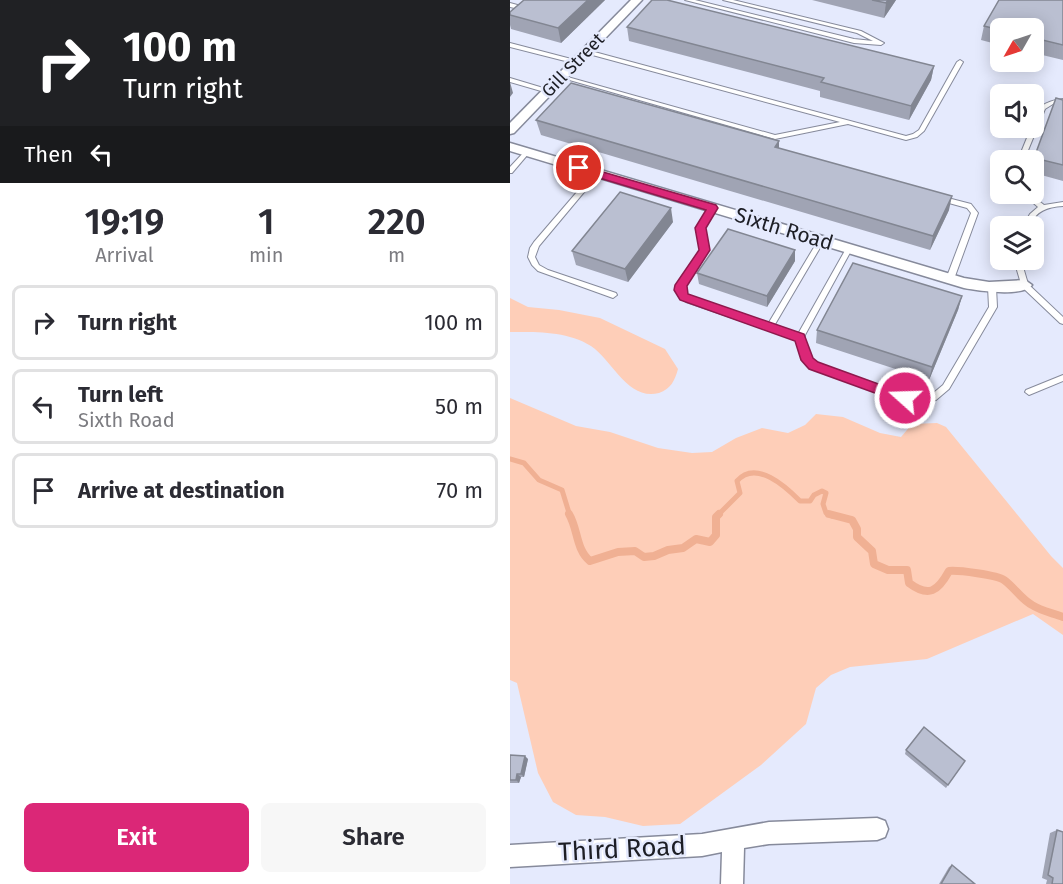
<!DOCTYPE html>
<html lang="en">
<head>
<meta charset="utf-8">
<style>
	body { margin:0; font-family:"Fira Sans",sans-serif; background:#f7f7f7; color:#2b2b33; height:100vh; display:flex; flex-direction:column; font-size:22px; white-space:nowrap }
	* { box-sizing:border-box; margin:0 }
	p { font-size:20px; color:#7c7c81 }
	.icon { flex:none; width:33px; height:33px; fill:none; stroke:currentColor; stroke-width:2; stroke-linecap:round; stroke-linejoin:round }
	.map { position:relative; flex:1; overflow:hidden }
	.panel { display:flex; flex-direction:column; background:#fff; width:510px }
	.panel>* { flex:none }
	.hud { background:#202124; color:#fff; overflow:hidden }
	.needle { width:39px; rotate:231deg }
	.tools { position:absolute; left:480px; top:18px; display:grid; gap:12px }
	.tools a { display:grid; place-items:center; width:54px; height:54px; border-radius:9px; background:#fff; box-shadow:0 3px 15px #0003; font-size:30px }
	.pin { position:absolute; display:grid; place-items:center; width:51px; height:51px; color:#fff; margin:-26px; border:3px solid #fff; border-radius:50%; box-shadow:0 2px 6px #0007 }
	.me { position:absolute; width:66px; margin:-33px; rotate:290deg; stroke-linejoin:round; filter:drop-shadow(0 0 4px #0008) }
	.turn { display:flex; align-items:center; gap:21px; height:126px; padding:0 24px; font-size:27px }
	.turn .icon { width:78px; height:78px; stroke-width:2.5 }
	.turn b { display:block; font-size:42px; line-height:51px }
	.then { display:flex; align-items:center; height:57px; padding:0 24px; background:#0003; gap:12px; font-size:22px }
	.eta { display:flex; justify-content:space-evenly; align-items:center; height:102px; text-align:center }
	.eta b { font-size:36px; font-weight:600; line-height:42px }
	.cta { display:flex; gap:12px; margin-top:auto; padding:12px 24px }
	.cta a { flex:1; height:69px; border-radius:9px; background:#db2777; color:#fff; font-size:24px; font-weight:600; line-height:69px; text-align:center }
	.cta a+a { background:#f7f7f7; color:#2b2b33 }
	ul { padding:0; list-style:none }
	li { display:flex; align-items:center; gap:18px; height:75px; margin:0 12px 9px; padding:0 12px; border:3px solid #e1e1e2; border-radius:9px }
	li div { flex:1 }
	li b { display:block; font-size:22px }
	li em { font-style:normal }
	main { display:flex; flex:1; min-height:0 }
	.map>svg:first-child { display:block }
	.green { fill:#feceb8 }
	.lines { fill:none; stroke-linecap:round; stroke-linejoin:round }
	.stream-far1 { stroke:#f0b093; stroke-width:5 }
	.stream { stroke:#f0b093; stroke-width:8 }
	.service-casing { stroke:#868a9b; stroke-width:2 }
	.minor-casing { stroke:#868a9b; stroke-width:3 }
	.service { fill:#fff; fill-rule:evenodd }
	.minor { fill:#fff; fill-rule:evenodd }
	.wall { fill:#a0a4b4 }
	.shaded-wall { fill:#828692 }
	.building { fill:#babfd1; stroke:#828692; stroke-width:1.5 }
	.route { fill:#db2777; stroke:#8e194d; stroke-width:1.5 }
	.labels { text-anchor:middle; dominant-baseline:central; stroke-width:5; stroke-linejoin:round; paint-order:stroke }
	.far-street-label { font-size:18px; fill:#1d1e25; stroke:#e5eafd }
	.street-label { font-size:21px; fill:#1d1e25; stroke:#e5eafd }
	.near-street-label { font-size:26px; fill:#1d1e25; stroke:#e5eafd }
</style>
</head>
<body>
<main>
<section class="panel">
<div class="hud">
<div class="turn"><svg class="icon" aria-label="right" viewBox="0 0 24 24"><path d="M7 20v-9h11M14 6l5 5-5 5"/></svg><div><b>100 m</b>Turn right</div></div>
<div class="then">Then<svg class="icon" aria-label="left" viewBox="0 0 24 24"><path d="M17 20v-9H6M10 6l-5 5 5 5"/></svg></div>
</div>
<div class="eta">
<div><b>19:19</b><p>Arrival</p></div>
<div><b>1</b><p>min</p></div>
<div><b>220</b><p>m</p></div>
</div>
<ul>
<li><svg class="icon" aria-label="right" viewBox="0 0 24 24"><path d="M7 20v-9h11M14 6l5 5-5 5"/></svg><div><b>Turn right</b></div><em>100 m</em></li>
<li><svg class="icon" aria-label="left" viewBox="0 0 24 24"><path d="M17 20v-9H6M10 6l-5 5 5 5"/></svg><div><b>Turn left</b><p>Sixth Road</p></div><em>50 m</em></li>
<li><svg class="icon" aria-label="arrive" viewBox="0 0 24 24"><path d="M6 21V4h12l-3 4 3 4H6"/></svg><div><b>Arrive at destination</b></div><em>70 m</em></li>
</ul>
<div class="cta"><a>Exit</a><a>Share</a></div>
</section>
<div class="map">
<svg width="553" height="884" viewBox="0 0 553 884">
	<rect width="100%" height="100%" fill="#e5eafd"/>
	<!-- green -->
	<g class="green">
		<path d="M0,298L18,307L49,310L90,318L155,349L168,369C165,380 161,389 149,393C118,401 103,361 81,346C57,331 27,332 0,332Z"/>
		<polygon points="0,398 66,426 100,432 148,448 182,453 202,452 226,438 252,428 278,433 295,425 306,414 333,417 370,433 391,437 402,424 427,423 436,427 541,556 553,568 553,635 523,614 417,659 340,667 321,675 306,688 296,724 251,765 170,824 133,826 95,817 66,815 43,802 28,773 7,683 0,680"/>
	</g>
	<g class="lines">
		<!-- stream-far1 -->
		<g class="stream-far1">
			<polyline points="0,459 14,463 29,480 52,490 60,516"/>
			<path d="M207,516L230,493L227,481C246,459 276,487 290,501H300L304,495L312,491L316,493L313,504L316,513L322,516"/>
		</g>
		<!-- stream -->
		<g class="stream">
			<path d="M59,514C68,529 66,550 80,561L108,552L125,551L134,557L144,556L158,550L173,548L186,539L200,542L206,535V517L209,514"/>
			<path d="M319,514L342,520L347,529V537L362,551L364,564L378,570H397L399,583C419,598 428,591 439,571C448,570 487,575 494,580C504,587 511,599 522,605C531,611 543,613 553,617"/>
		</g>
		<!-- service casing -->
		<g class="service-casing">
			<g id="service">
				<polygon points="175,0 185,0 344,39 363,41 347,33 213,0 223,0 351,31 374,43 371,45 344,43"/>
				<polygon points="0,3 11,6 12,7 9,9 0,7"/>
				<polygon points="0,43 69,61 70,62 67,64 0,47"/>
				<polygon points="77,50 396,136 403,134 409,130 447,62 450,60 453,62 414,131 407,137 396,140 338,124 265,139 49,77 54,76 265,135 330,122 75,53 74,52"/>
				<polygon points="0,78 40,90 41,91 38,93 0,82"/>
				<path d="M553,99V103L543,104L535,109L514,160H508L521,128H524C524,107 535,101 553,99Z"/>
				<polygon points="17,150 19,151 19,153 2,173 0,173 0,167 15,151"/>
				<polygon points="85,171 87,171 90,173 29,246 25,257 29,265 38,270 106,293 107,295 103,298 28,271 22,265 18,257 20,248 24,242"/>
				<path d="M513,194H520L534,205L553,202V206C537,207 526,211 519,226H513L520,214L528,207Z"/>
				<polygon points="428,196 430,196 461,204 468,213 444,279 440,282 436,279 461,213 457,208 428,200"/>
				<path d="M201,206H203L206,208L193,228L197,250L175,285L176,294L182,298L258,324L309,239H313L314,241L264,326L288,334L337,247H341L342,249L295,335C293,348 298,357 308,365L399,397L421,395L433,385L479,307L478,287L482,284L486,287L487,307L439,389L426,400L414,403H399L302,369C293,362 288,352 287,340L176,302L169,297L167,285L190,250L187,228Z"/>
				<polygon points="504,260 511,260 518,284 553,317 553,324 550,323 512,287"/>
				<polygon points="553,375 553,381 519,395 515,392 516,390"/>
			</g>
		</g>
		<!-- minor casing -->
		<g class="minor-casing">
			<g id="minor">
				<polygon points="121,0 132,0 4,133 0,134 0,123"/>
				<path d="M0,143L454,278L479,282L515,280L522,285C513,297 469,291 454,288L0,151Z"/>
				<polygon points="367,818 375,821 378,829 375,837 367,840 259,844 234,848 233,884 211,884 212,852 192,856 0,867 0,845 192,834 259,822"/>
			</g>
		</g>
		<!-- service -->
		<use href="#service" class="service"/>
		<!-- minor -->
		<use href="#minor" class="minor"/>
	</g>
	<!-- wall -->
	<g class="wall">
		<polygon points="14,0 95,0 51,43 1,29 0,25 0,12"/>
		<polygon points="302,0 386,0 374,18"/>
		<polygon points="553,0 553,60 524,53 524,28 490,28 490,45 471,40 474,26"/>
		<polygon points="117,27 424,66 421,80 399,120 310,97 310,91 119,41"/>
		<polygon points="553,100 553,181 524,173 524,160 523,160"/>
		<polygon points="26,120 269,148 439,210 420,250 31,135"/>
		<polygon points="163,222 118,282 66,265 62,251"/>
		<polygon points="285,261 257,307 189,284 187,273"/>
		<polygon points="452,296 448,310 419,380 306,343 307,330"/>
		<polygon points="396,750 438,785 436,788 395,754"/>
		<polygon points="0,755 18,759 14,777 11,777 9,783 0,783"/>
		<polygon points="547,830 553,884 536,884 537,880 532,878 540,833"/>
		<polygon points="442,865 465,884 429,884 439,867"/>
	</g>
	<!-- shaded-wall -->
	<g class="shaded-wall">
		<polygon points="78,0 95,0 51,43 48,28"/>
		<polygon points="378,0 386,0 374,18 376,3"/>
		<polygon points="424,66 421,80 399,120 401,106"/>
		<polygon points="0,82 3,93 0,97"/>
		<polygon points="269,141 269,155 265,147"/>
		<polygon points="442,196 439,210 420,250 423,236"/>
		<polygon points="161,208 163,222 118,282 115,269"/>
		<polygon points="285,250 285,261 257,307 257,296"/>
		<polygon points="452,296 448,310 419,380 422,367"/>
		<polygon points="15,756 18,759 14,777 11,774"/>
		<polygon points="7,774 11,777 9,783 6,780"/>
	</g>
	<!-- building -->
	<g class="building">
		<polygon points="14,0 78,0 48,28 0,15 0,12"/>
		<polygon points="142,0 157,0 424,66 401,106 311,82 314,78 117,27"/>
		<polygon points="362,0 378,0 376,3"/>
		<polygon points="489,0 553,0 553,45 524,38 524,28 490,28 490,30 474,26"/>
		<polygon points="61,83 269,141 265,147 442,196 423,236 26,120"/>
		<polygon points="546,98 553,100 553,165 524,158"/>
		<polygon points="110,192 161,208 115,269 62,251"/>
		<polygon points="218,229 285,250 257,296 187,273"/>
		<polygon points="343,263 452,296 422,367 307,330"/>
		<polygon points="414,727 455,761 438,785 396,750"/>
		<polygon points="0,755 15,756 11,774 7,774 6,780 0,780"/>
		<polygon points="547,830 553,832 553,884 542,884 543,878 538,875"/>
		<polygon points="442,865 465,884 431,884"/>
	</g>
	<!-- route -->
	<polygon class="route" points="69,165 206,205 208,208 196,228 200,250 177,286 178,294 294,334 303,358 308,362 399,395 401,398 399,402 395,404 299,369 291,360 285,341 170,300 164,290 165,285 189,250 185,228 196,210 66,171 64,168"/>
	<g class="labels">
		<!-- far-street labels -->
		<g class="far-street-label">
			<text transform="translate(63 65) rotate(-46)">Gill Street</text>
		</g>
		<!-- street labels -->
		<g class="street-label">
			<text transform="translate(274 229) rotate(17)">Sixth Road</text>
		</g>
		<!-- near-street labels -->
		<g class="near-street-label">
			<text transform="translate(112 849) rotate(-3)">Third Road</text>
		</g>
	</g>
</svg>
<div class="tools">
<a><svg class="needle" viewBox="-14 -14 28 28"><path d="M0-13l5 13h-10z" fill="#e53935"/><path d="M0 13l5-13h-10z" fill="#7c7c81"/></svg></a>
<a><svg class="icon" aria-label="sound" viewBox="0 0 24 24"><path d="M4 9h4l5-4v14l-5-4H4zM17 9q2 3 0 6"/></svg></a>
<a><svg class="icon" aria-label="search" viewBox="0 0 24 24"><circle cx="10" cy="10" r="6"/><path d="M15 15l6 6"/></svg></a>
<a><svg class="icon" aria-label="layers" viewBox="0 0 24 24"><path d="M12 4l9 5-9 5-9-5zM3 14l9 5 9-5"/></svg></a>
</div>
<div class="pin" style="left:69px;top:168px;background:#d93025"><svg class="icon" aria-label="arrive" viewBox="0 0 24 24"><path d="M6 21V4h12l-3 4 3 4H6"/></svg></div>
<svg class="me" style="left:395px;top:398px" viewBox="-20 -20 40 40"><circle r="17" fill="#db2777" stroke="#fff" stroke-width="3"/><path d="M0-11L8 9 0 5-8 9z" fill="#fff"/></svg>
</div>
</main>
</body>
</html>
